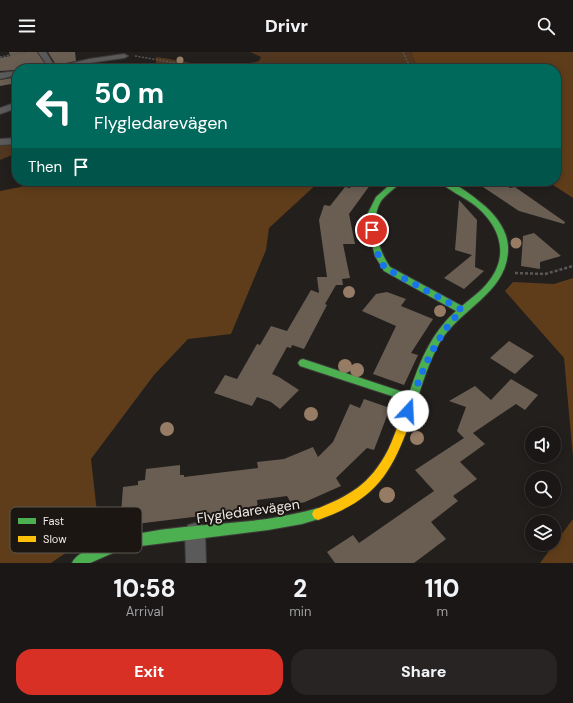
<!DOCTYPE html>
<html lang="en">
<head>
<meta charset="utf-8">
<style>
	body { margin:0; font-family:"DM Sans",sans-serif; background:#272423; color:#f1f3f6; height:100vh; display:flex; flex-direction:column; font-size:15px; white-space:nowrap }
	* { box-sizing:border-box; margin:0 }
	p { font-size:13px; color:#9f9fa1 }
	.icon { flex:none; width:22px; height:22px; fill:none; stroke:currentColor; stroke-width:2; stroke-linecap:round; stroke-linejoin:round }
	.map { position:relative; height:511px; overflow:hidden }
	.sheet { display:flex; flex-direction:column; background:#1a1716; flex:1 }
	.sheet>* { flex:none }
	.banner { position:absolute; left:12px; top:12px; width:549px; height:122px; border-radius:16px; box-shadow:0 2px 10px #0003,0 0 0 1px #383635; background:#00695c; color:#fff; overflow:hidden }
	.fabs { position:absolute; left:525px; top:375px; display:grid; gap:8px }
	.fabs a { display:grid; place-items:center; width:36px; height:36px; border-radius:50%; background:#1a1716; box-shadow:0 2px 10px #0003,0 0 0 1px #383635; font-size:20px }
	.pin { position:absolute; display:grid; place-items:center; width:34px; height:34px; color:#fff; margin:-17px; border:2px solid #fff; border-radius:50%; box-shadow:0 1px 4px #0007 }
	.me { position:absolute; width:44px; margin:-22px; rotate:20deg; stroke-linejoin:round; filter:drop-shadow(0 0 3px #0008) }
	.turn { display:flex; align-items:center; gap:14px; height:84px; padding:0 16px; font-size:18px }
	.turn .icon { width:52px; height:52px; stroke-width:2.5 }
	.turn b { display:block; font-size:28px; line-height:34px }
	.then { display:flex; align-items:center; height:38px; padding:0 16px; background:#0003; gap:8px; font-size:15px }
	.eta { display:flex; justify-content:space-evenly; align-items:center; height:68px; text-align:center }
	.eta b { font-size:24px; font-weight:800; line-height:28px }
	.cta { display:flex; gap:8px; margin-top:auto; padding:8px 16px }
	.cta a { flex:1; height:46px; border-radius:16px; background:#d93025; color:#fff; font-size:16px; font-weight:800; line-height:46px; text-align:center }
	.cta a+a { background:#272423; color:#f1f3f6 }
	header { display:flex; justify-content:space-between; align-items:center; height:52px; padding:0 16px; background:#1a1716; font-size:18px; font-weight:800 }
	.map>svg:first-child { display:block }
	.green { fill:#51371f }
	.forest { fill:#5f3d1a }
	.building { fill:#6a5e53 }
	.lines { fill:none; stroke-linecap:round; stroke-linejoin:round }
	.street-casing { stroke:#3e3b3a; stroke-width:2 }
	.fast-casing { stroke:#3e3b3a; stroke-width:2 }
	.slow-casing { stroke:#3e3b3a; stroke-width:2 }
	.path-far1 { stroke:#595857; stroke-width:1.5; stroke-dasharray:2 1.5; stroke-linecap:butt }
	.path { stroke:#595857; stroke-width:2.5; stroke-dasharray:3 2; stroke-linecap:butt }
	.street { fill:#595a59; fill-rule:evenodd }
	.fast { fill:#4caf50; fill-rule:evenodd }
	.slow { fill:#ffc107; fill-rule:evenodd }
	.tree { fill:#967c64 }
	.route { stroke:#1a73e8; stroke-width:7; stroke-dasharray:0 12.6 }
	.labels { text-anchor:middle; dominant-baseline:central; stroke-width:4; stroke-linejoin:round; paint-order:stroke }
	.near-street-label { font-size:14px; fill:#eeeae7; stroke:#1b1611 }
	.key { fill:#1b1611; stroke:#5a5651; stroke-width:1 }
	.key-label { font-size:11px; fill:#eeeae7 }
</style>
</head>
<body>
<header><svg class="icon" aria-label="menu" viewBox="0 0 24 24"><path d="M4 6h16M4 12h16M4 18h16"/></svg>Drivr<svg class="icon" aria-label="search" viewBox="0 0 24 24"><circle cx="10" cy="10" r="6"/><path d="M15 15l6 6"/></svg></header>
<div class="map">
<svg width="573" height="511" viewBox="0 0 573 511">
	<rect width="100%" height="100%" fill="#221f1d"/>
	<!-- green -->
	<g class="green">
		<path d="M250,0H411L418,17H156V5C195,10 219,21 259,9L261,5Z"/>
		<polygon points="13,92 17,94 17,101 0,108 0,93"/>
	</g>
	<!-- forest -->
	<g class="forest">
		<polygon points="411,0 573,0 573,146 547,129 556,129 556,17 418,17"/>
		<polygon points="33,129 320,129 269,176 266,198 231,282 188,287 154,323 91,407 99,478 51,511 0,511 0,139 25,134"/>
		<polygon points="573,226 573,405 564,306 505,239 513,230 554,232"/>
		<polygon points="573,467 573,511 540,511"/>
	</g>
	<!-- building -->
	<g class="building">
		<polygon points="9,0 37,0 45,12 33,17 0,19 0,6 10,4"/>
		<polygon points="48,0 75,0 76,9 56,13"/>
		<polygon points="17,25 17,31 0,34 0,28"/>
		<polygon points="355,129 373,129 349,162 355,192 343,192 350,226 342,227 343,233 336,233 325,252 327,253 304,297 292,293 291,296 287,295 272,322 279,325 299,338 280,357 271,350 257,345 252,354 214,341 225,323 237,327 257,292 260,293 271,274 287,279 311,238 319,241 317,225 327,225 319,168 324,153 330,154 345,135 350,136"/>
		<polygon points="474,129 499,129 510,136 515,135 565,170 564,172 519,159"/>
		<polygon points="459,148 477,168 475,215 484,219 464,237 444,226 472,203 455,198"/>
		<polygon points="534,181 561,204 540,210 540,217 521,214 523,184"/>
		<polygon points="387,240 406,247 401,254 433,267 411,301 418,303 404,333 373,322 396,274 362,259 376,242"/>
		<polygon points="509,289 534,304 515,322 490,306"/>
		<polygon points="511,327 538,343 525,358 516,352 473,381 485,392 460,410 477,427 453,444 458,449 431,470 446,487 414,511 335,511 327,500 353,483 359,491 434,439 415,418 464,386 457,379 466,355 449,349 475,334 491,348"/>
		<polygon points="364,347 390,356 374,398 367,396 336,426 341,434 305,450 292,453 287,444 257,448 258,457 136,472 136,462 121,463 123,435 138,433 138,429 145,428 146,417 180,413 180,423 184,423 184,425 258,416 257,410 284,407 313,395 318,405 333,390 350,352 360,356"/>
	</g>
	<g class="lines">
		<!-- street casing -->
		<g class="street-casing">
			<g id="street">
				<polygon points="38,0 46,0 55,15 89,7 124,2 128,4 124,6 89,11 67,17 34,17 47,13"/>
				<polygon points="17,19 17,23 0,27 0,21"/>
				<polygon points="17,50 17,56 0,62 0,56"/>
				<polygon points="17,86 17,92 0,93 0,87"/>
				<polygon points="195,471 202,473 205,480 206,511 186,511 185,480 188,473"/>
			</g>
		</g>
		<!-- fast casing -->
		<g class="fast-casing">
			<g id="fast">
				<path d="M394,129H402C396,136 386,142 381,149C369,169 378,197 390,215L462,254C471,246 482,239 489,229C511,201 498,171 473,152C462,144 448,138 439,129C456,129 474,145 486,155C497,165 507,179 508,194C510,240 460,256 440,290C426,315 419,343 410,370L409,373L405,374L401,373L400,370L407,349L300,314L298,311L300,308L303,307L409,342C419,311 431,281 456,259L384,219L375,204L368,178V161L376,145Z"/>
				<path d="M318,456L322,458L324,462L322,466L302,472L268,478L141,494L115,500L90,511H72C75,504 83,500 90,497C145,472 209,475 267,467C284,464 301,461 318,456Z"/>
			</g>
		</g>
		<!-- slow casing -->
		<g class="slow-casing">
			<path id="slow" d="M405,366L409,367L410,370C390,425 374,448 318,468L314,466L312,462L314,458C349,444 370,433 388,398C393,388 396,377 401,367Z"/>
		</g>
		<!-- path-far1 -->
		<g class="path-far1">
			<polyline points="403,0 411,17"/>
			<polyline points="135,4 211,17"/>
			<polyline points="0,5 27,0"/>
			<polyline points="216,17 277,13 304,17"/>
		</g>
		<!-- path -->
		<polyline class="path" points="515,221 545,222 573,214"/>
		<!-- street -->
		<use href="#street" class="street"/>
		<!-- fast -->
		<use href="#fast" class="fast"/>
		<!-- slow -->
		<use href="#slow" class="slow"/>
	</g>
	<!-- trees -->
	<g class="tree">
		<circle cx="180" cy="8" r="3.5"/>
		<circle cx="380" cy="173" r="5"/>
		<circle cx="516" cy="191" r="5.5"/>
		<circle cx="349" cy="240" r="6"/>
		<circle cx="440" cy="259" r="6"/>
		<circle cx="345" cy="314" r="7"/>
		<circle cx="357" cy="318" r="7"/>
		<circle cx="311" cy="362" r="7"/>
		<circle cx="167" cy="377" r="7"/>
		<circle cx="417" cy="386" r="7"/>
		<circle cx="387" cy="443" r="8"/>
	</g>
	<g class="lines">
		<!-- route -->
		<path class="route" d="M372,178L380,210L387,217L462,258C434,286 420,323 408,359"/>
	</g>
	<g class="labels">
		<!-- near-street labels -->
		<g class="near-street-label">
			<text transform="translate(248 459) rotate(-8)">Flygledarevägen</text>
		</g>
	</g>
	<!-- legend -->
	<rect x="10" y="455" width="132" height="46" rx="6" class="key"/>
	<rect x="18" y="466" width="18" height="6" fill="#4caf50"/>
	<rect x="18" y="484" width="18" height="6" fill="#ffc107"/>
	<g class="key-label">
		<text x="43" y="473">Fast</text>
		<text x="43" y="491">Slow</text>
	</g>
</svg>
<div class="fabs">
<a><svg class="icon" aria-label="sound" viewBox="0 0 24 24"><path d="M4 9h4l5-4v14l-5-4H4zM17 9q2 3 0 6"/></svg></a>
<a><svg class="icon" aria-label="search" viewBox="0 0 24 24"><circle cx="10" cy="10" r="6"/><path d="M15 15l6 6"/></svg></a>
<a><svg class="icon" aria-label="layers" viewBox="0 0 24 24"><path d="M12 4l9 5-9 5-9-5zM3 14l9 5 9-5"/></svg></a>
</div>
<div class="pin" style="left:372px;top:178px;background:#d93025"><svg class="icon" aria-label="arrive" viewBox="0 0 24 24"><path d="M6 21V4h12l-3 4 3 4H6"/></svg></div>
<svg class="me" style="left:408px;top:359px" viewBox="-20 -20 40 40"><circle r="19" fill="#fff"/><path d="M0-13L10 11 0 6-10 11z" fill="#1a73e8"/></svg>
<div class="banner">
<div class="turn"><svg class="icon" aria-label="left" viewBox="0 0 24 24"><path d="M17 20v-9H6M10 6l-5 5 5 5"/></svg><div><b>50 m</b>Flygledarevägen</div></div>
<div class="then">Then<svg class="icon" aria-label="arrive" viewBox="0 0 24 24"><path d="M6 21V4h12l-3 4 3 4H6"/></svg></div>
</div>
</div>
<section class="sheet">
<div class="eta">
<div><b>10:58</b><p>Arrival</p></div>
<div><b>2</b><p>min</p></div>
<div><b>110</b><p>m</p></div>
</div>
<div class="cta"><a>Exit</a><a>Share</a></div>
</section>
</body>
</html>
